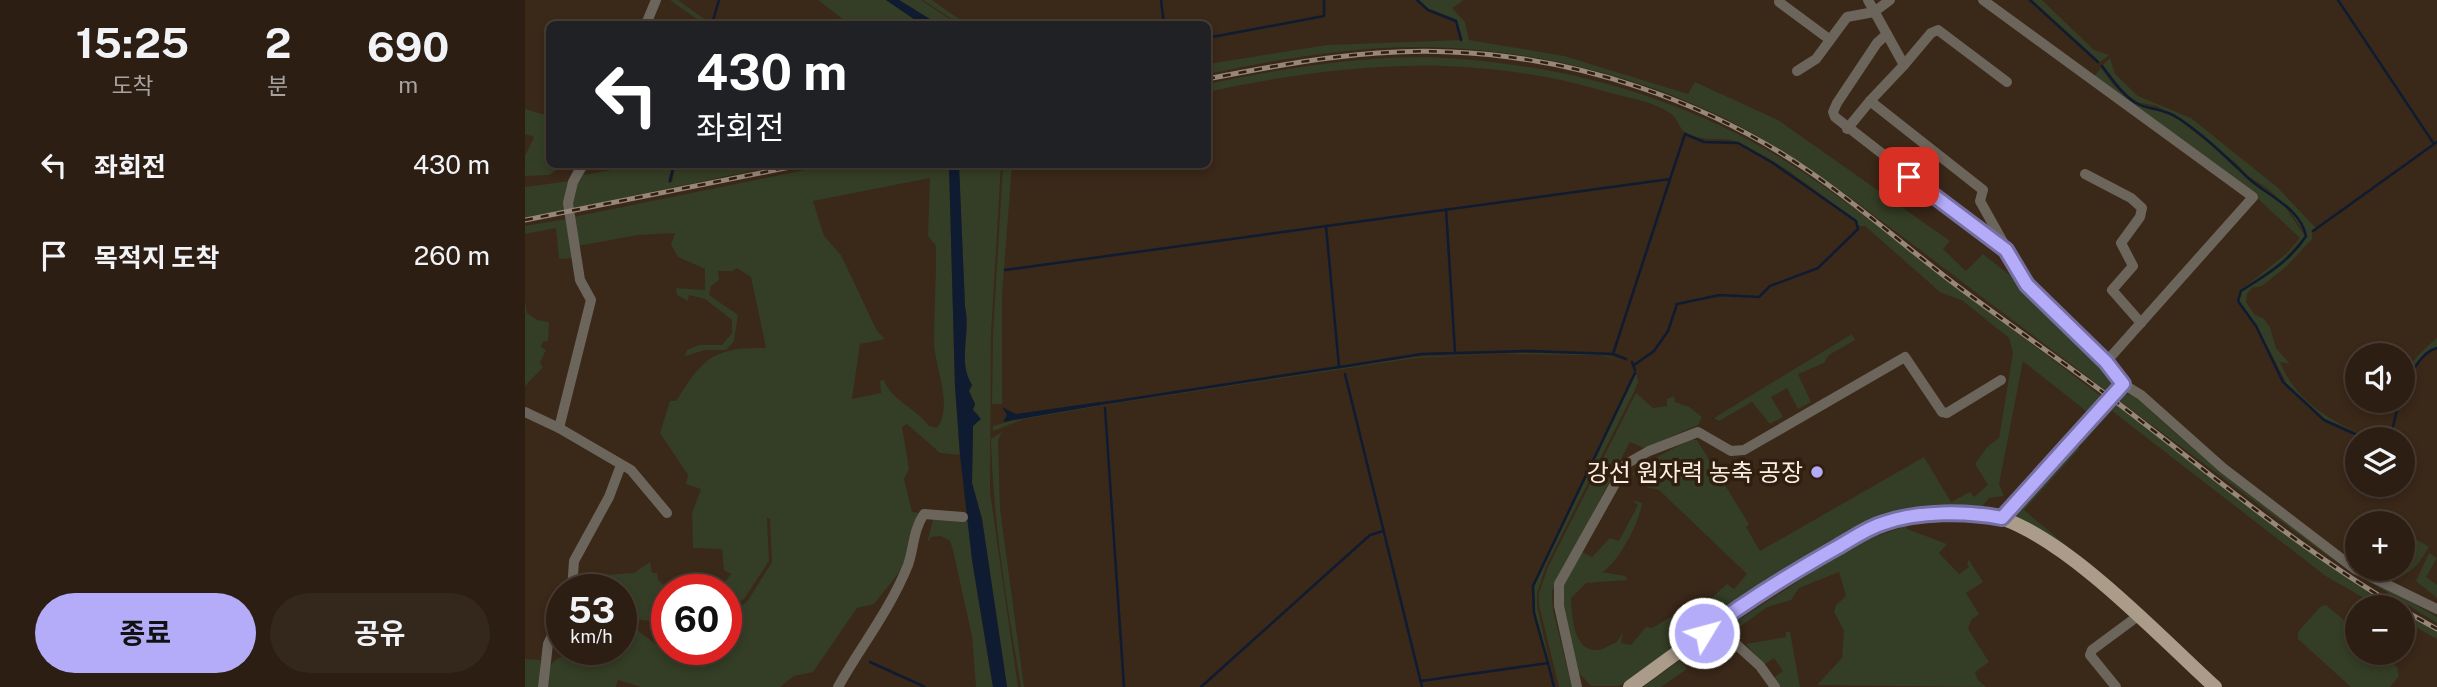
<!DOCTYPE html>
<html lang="ko">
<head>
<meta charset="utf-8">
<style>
	body { margin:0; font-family:"Public Sans","Noto Sans KR",sans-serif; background:#34271c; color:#f1f3f6; height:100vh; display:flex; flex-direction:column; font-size:26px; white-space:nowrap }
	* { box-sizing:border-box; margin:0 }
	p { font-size:23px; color:#a6a2a0 }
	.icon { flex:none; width:38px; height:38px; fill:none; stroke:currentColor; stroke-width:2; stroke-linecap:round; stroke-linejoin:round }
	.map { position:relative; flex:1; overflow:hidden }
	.panel { display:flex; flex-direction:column; background:#2c1e13; width:525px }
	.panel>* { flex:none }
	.hud { position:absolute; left:21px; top:21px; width:665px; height:147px; border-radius:10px; box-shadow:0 4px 10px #0003,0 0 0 2px #483c33; background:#202124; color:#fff; overflow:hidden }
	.fabs { position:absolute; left:1820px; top:343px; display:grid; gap:14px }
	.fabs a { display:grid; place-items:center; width:70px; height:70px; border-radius:50%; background:#2c1e13; box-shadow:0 4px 10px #0003,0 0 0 2px #483c33; font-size:35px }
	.speed { position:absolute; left:21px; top:574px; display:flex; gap:14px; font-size:35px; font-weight:700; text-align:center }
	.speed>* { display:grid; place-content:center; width:91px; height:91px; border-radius:50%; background:#2c1e13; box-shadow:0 4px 10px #0003,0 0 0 2px #483c33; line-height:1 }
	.speed small { font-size:18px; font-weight:400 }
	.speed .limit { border:10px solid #d22; background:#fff; color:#111 }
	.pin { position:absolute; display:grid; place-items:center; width:60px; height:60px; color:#fff; margin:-30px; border-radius:14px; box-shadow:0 4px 10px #0006 }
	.me { position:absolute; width:77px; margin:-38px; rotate:53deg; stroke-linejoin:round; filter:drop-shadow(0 0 5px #0008) }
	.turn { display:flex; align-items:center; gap:24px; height:147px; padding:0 35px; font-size:32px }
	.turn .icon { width:91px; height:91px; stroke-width:2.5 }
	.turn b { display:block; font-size:49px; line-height:60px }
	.eta { display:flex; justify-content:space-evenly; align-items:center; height:119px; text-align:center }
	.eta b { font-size:42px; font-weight:700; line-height:49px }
	.button { display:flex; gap:14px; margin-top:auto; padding:14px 35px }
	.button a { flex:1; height:80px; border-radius:42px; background:#b5acf9; color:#111; font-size:28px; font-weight:700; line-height:80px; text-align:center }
	.button a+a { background:#34271c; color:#f1f3f6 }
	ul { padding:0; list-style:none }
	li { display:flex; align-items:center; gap:21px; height:91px; padding:0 35px }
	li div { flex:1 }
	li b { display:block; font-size:26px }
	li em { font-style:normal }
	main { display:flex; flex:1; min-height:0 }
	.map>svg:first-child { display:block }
	.green { fill:#343d25; fill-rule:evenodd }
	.water { fill:#0f1b31 }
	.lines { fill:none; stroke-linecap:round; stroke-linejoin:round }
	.stream { stroke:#0f1b31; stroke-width:2.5 }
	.minor { stroke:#6c655c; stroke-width:10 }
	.major { stroke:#ab9b89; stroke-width:14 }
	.rail-casing { stroke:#96877a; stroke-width:5 }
	.rail { stroke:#301f0f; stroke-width:2.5; stroke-dasharray:8; stroke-linecap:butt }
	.route-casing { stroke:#7670a2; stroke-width:18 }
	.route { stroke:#b5acf9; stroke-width:12 }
	.poi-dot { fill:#b5acf9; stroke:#301f0f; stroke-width:2.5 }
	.labels { text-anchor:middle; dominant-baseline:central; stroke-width:7; stroke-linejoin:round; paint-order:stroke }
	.poi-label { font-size:24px; fill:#fbefe5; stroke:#301f0f; text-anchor:end }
</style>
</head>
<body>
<main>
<section class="panel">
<div class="eta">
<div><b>15:25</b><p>도착</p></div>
<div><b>2</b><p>분</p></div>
<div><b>690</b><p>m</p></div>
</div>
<ul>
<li><svg class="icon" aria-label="left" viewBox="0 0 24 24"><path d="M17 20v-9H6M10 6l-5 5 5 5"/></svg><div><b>좌회전</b></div><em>430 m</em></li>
<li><svg class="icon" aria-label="arrive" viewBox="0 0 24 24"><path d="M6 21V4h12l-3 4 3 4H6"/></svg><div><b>목적지 도착</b></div><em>260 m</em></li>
</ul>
<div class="button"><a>종료</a><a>공유</a></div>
</section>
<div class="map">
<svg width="1912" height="687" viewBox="0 0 1912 687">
	<rect width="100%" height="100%" fill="#3a2819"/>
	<!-- green -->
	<g class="green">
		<polygon points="145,0 153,0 186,24 179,24"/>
		<polygon points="293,0 361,0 400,24 324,24"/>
		<polygon points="374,0 396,0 432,24 413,24"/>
		<polygon points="398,0 407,0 441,24 434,24"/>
		<path d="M894,0H939L927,8L940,22L944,40L1039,56L1163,94L1170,82L1253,120L1425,241L1418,249L1441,271L1458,254L1497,285L1587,374L1591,385L1584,393C1521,345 1458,298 1395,250C1334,204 1275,158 1207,122C1115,75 1005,49 902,47C827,46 755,59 683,74V64L802,45L938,40L932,20L904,9Z"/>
		<polygon points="1507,0 1517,0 1569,50 1584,55 1575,62"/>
		<path d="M901,57C1034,62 1164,97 1276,171C1335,209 1388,256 1445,298C1490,332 1536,365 1581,400L1566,415L1498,361L1474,484L1479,496L1464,498L1457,507L1368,513L1324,529L1187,619L1095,686H1066L1053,672L1036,602L1037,586L1057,552L1067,557L1085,538L1094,541L1113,505L1107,500L1117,503C1115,521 1093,564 1077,572L1100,576L1103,580L1061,583L1046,598C1047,616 1048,651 1072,650C1078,650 1086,644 1092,642L1098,632L1096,643L1106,645L1121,627L1127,628L1144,618L1175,609L1202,584L1209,589L1222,574L1134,490L1112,485L1113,476L1107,475L1110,469L1164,440H1172L1224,524L1221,527L1235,551L1399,457L1426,502L1445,492L1449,497L1463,485L1450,464L1462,447L1474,438L1488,353L1484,338L1438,301L1415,292L1340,226H1334L1331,221C1293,193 1255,161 1212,142C1198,135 1181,144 1161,133C1154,129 1153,118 1145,113C1126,100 1097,97 1075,90C941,52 817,63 683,92L682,84C756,69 826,57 901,57Z"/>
		<path d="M1585,58L1590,74L1613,96L1666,118L1752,187L1791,228L1787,231V239L1762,266L1737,286L1727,288L1722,294L1721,302L1730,315L1738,318L1745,327L1751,348L1765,364L1755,362C1771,403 1809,423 1848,439L1799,419L1763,386L1732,326L1714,301L1717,291C1741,276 1765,262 1782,236L1762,207L1742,188L1723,176L1711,163L1653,118L1632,106L1611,102L1591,86L1577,66Z"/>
		<polygon points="1576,68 1590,87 1610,103 1631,108 1653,119 1710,164 1722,178 1741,189 1761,208 1780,236 1752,267 1716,290 1761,254 1775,238 1732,198 1569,76"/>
		<polygon points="0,109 24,116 24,164 39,165 24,175 0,176 0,156 9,137 0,134"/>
		<polygon points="61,165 64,165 59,175 115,165 147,165 143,183 147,182 151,165 254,165 46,209 47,192"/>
		<path d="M305,165H424L430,386L435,455L415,453L382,424L377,427L384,469L379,479L387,512L395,513L380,565L349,604L332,608L288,672L269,676L255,687H116L93,680L91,687H20C21,680 22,671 26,665C36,649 79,649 96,649V630L106,625L133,646L150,654L160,655L174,649H201L203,614L222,602L247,562L245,519L242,518L244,561L219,599L201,611V590H193L206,574L199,570L197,549L168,548L167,513L176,489L161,484L163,475L135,433L145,401H151C178,358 188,347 241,348L226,277L212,268L207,271H193L194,280L186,286L184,295L213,315L209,341L201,350H180L160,356L162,350L174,345H197L207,333V320L180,299L164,295L163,301L152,295L151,288L180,290V269L153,257L146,245L150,233L113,235L53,246L48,217ZM405,178L403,236L411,246V258C411,285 409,313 409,341C409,366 429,405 412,428L404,426C392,409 366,400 359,380L355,381L356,393L327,399L335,344L360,339L352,331L316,255L299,236L288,201Z"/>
		<path d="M434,165H476L466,334L465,492L493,687H482L457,519L447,483L448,426L454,415L448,410L450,404L444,391L447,385C432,361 446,334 440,307Z"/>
		<polygon points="478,165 487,165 477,295 477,404 467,404 468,334"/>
		<polygon points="45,181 40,210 0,217 0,187"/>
		<polygon points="41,219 47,258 34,259 31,228 0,234 0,226"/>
		<polygon points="0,300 2,313 12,320 24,322 23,341 18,342 16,347 21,350 15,363 18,367 0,386"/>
		<polygon points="1327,334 1330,340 1304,355 1299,363 1273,374 1286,402 1273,409 1262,388 1246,397 1258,417 1245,424 1227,402 1194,421 1189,418"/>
		<path d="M1912,338V348C1895,351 1884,375 1878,390C1878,366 1895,353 1912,338Z"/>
		<polygon points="995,353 1077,354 1101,362 1076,355 973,354 890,358 580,405 499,419 468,431 468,426 500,417 889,357"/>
		<polygon points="1111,373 1113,382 1109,392 1021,566 1012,593 1012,606 1030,687 1010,612 1009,586"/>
		<polygon points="1111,393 1128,408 1142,406 1142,399 1149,396 1150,402 1164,407 1177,417 1173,425 1119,448 1105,442 1027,591 1028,610 1047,687 1034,687 1014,605 1014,593 1023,567"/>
		<path d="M1599,394L1608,395L1616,401C1703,485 1807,557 1912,617V623L1804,557L1592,399Z"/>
		<polygon points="1588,402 1780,548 1869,607 1855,607 1802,577 1587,411 1557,444 1556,438"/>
		<path d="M477,432L473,440L475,509L499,687H496C482,605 468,523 466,439Z"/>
		<polygon points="1550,446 1555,448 1499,510 1580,578 1489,516 1490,510"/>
		<polygon points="408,520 441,520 445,523 447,560 468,687 451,687 447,636 428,550 425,541 416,536 406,537 402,543"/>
		<polygon points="1381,526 1382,529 1422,544 1414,553 1434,574 1444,567 1442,563 1444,560 1458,582 1441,593 1454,614 1446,620 1443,629 1464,662 1450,672 1453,680 1461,687 1292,685 1317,658 1319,631 1309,612 1311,605 1321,596 1314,572 1274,588 1266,600 1242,607 1212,629 1209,623 1332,543"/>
		<path d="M1878,531L1904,547C1890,570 1877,587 1850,571L1878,569Z"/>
		<polygon points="1904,553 1912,558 1901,577 1912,585 1912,598 1891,581"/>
		<polygon points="125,562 127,573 132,573 133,580 145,590 142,590 142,622 114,620 96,626 96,590 68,590 80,575 109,573"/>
		<polygon points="1801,605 1832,631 1832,653 1857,653 1872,667 1874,676 1865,687 1826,687 1773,639 1773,632 1795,607"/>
		<polygon points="1878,612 1912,632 1912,639 1878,620"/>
		<polygon points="1261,632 1265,632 1275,687 1253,687 1247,679 1258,671 1249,658 1239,665 1221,644 1261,637"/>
		<polygon points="0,659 15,660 15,687 0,687"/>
		<polygon points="1155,660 1162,669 1136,687 1118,687"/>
	</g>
	<!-- water -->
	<g class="water">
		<polygon points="361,0 374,0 413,24 393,22"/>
		<path d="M424,165H434L440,307C446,334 432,361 447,385L444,391L450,404L448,410L456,419L448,426L447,483L457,519L482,687H468L447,560L435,455L430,386Z"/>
		<polygon points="575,402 575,405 478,422 482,415 477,407 491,414"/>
	</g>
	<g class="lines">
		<!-- stream -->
		<g class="stream">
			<polyline points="636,0 639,24"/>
			<polyline points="892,0 903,10 931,21 936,40"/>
			<polyline points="1505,0 1573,62"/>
			<polyline points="1813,0 1909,144"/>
			<polyline points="187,24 194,0"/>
			<polyline points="682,38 799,16 799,0"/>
			<path d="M1577,66C1587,79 1598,96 1613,104C1624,110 1638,108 1653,118C1678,134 1701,157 1722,177C1741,195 1775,207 1781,236C1765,261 1741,275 1716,291L1713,301L1731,326L1758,382L1799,420L1841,439"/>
			<polyline points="145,181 149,164"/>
			<polyline points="921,209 930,352"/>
			<polyline points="1788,231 1912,142"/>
			<polyline points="480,270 1145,179 1160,134 1179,142 1213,143 1248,163 1331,221 1333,229 1293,268 1245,286 1234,297 1195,295 1152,304 1143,331 1129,351 1109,365"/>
			<polyline points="1088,354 1101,359"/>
			<polyline points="1107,362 1110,370"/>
			<polyline points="815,367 897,354 1004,351 1088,354 1145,179"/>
			<polyline points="820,374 897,687"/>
			<path d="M1878,391C1884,377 1895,352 1912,348"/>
			<polyline points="573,404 814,367 801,226"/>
			<polyline points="580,408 599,687"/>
			<polyline points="1865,439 1874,401"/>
			<polyline points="1851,489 1851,485"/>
			<polyline points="345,662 400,687"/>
			<polyline points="1023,663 1029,687"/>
			<polyline points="896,681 1023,663 1009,613 1008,586 1110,373"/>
			<polyline points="676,687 845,535 858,531"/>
		</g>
		<!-- minor -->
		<g class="minor">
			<polyline points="1343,0 1379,65 1345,101 1458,190 1455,201 1502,285 1581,362 1598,384 1477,518"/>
			<polyline points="1458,0 1728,197 1581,362"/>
			<polyline points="1254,2 1304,39"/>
			<polyline points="121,24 131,0"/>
			<polyline points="1362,34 1352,43 1312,103 1308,112 1310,117 1476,246"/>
			<polyline points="1379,65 1406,33 1413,30 1482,82"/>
			<polyline points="1272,71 1291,59 1322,17 1349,12 1365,0"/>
			<polyline points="1322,129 1345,101"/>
			<polyline points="1560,174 1606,198 1617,208 1615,217 1596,243 1608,266 1587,290 1616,323"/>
			<polyline points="1598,384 1616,395 1698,468 1830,569 1912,609"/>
			<polyline points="0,412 34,428 106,470 142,513"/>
			<polyline points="34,428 66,300 55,280 43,203 48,182 58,164"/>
			<polyline points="47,590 49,561 84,497 96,465"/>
			<polyline points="1190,625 1235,666 1250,687"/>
			<polyline points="18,687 23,644 37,614"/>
			<path d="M313,687C336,646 365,610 383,565C389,548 388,530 399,514L438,517"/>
			<polyline points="1052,687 1034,606 1034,584 1101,464 1124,451 1173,432 1206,451 1219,450 1380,357 1417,412 1422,413 1476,380"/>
			<polyline points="1591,687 1565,655 1567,650 1613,616"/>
		</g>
		<!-- major -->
		<path class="major" d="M1105,687C1171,639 1236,590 1307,550C1324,541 1340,529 1359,523C1388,513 1450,508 1479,519C1549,545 1634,636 1690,687"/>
		<!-- rail casing -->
		<g class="rail-casing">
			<g id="rail">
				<path d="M682,79C764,63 843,48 926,52C1052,57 1182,101 1285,172C1336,207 1382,248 1431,285C1482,323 1535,360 1586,398C1680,469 1771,547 1873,607"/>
				<polyline points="0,220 280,164"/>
				<polyline points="1878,610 1912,629"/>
			</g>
		</g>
		<!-- rail -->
		<use href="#rail" class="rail"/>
	</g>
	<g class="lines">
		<!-- route casing -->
		<g class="route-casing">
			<path id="route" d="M1179,633C1221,601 1265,574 1311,548C1327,539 1342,528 1359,523C1394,511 1441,511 1477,518L1598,384L1581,362L1502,285L1481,250L1384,177"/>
		</g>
		<!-- route -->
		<use href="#route" class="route"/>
	</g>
	<!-- markers -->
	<circle class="poi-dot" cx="1292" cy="472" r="7"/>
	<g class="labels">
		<!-- poi labels -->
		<g class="poi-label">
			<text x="1278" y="472">강선 원자력 농축 공장</text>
		</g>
	</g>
</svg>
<div class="fabs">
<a><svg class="icon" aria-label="sound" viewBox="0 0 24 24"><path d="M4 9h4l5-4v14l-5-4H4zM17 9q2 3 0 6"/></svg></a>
<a><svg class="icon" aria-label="layers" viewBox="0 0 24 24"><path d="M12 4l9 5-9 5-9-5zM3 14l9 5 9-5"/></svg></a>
<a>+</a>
<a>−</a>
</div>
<div class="speed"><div>53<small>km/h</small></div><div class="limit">60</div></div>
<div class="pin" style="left:1384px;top:177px;background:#d93025"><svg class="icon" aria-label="arrive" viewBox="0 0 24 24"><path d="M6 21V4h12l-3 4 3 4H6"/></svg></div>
<svg class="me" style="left:1179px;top:633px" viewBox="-20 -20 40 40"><circle r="17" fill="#b5acf9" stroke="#fff" stroke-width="3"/><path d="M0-11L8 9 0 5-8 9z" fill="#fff"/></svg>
<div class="hud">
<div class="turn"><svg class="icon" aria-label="left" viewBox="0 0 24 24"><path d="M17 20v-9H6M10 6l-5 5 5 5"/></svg><div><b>430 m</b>좌회전</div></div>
</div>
</div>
</main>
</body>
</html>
